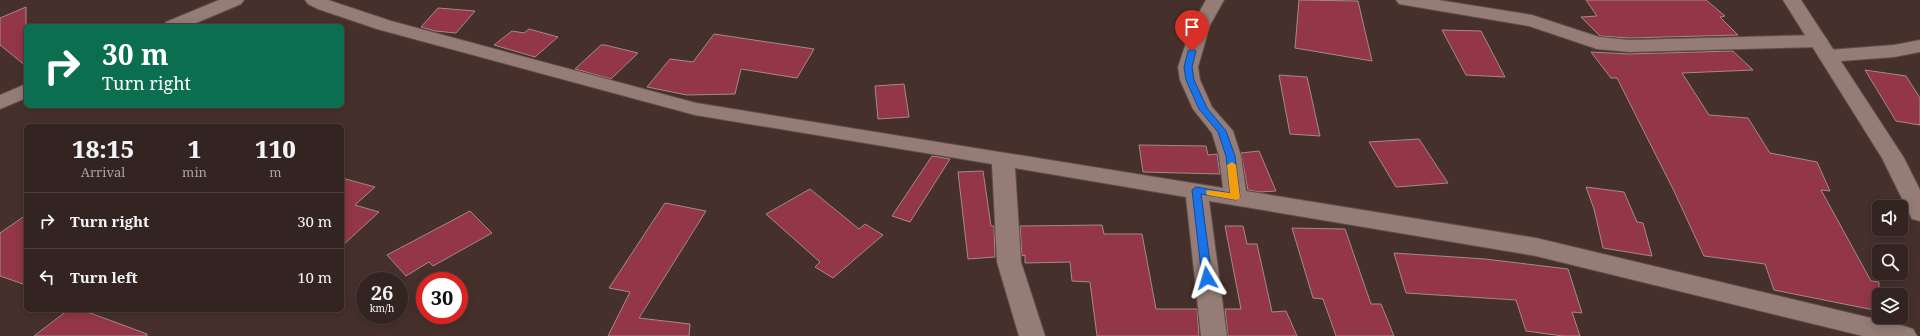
<!DOCTYPE html>
<html lang="en">
<head>
<meta charset="utf-8">
<style>
	body { margin:0; font-family:"Noto Serif",serif; background:#3f302e; color:#f1f3f6; height:100vh; display:flex; flex-direction:column; font-size:15px; white-space:nowrap }
	* { box-sizing:border-box; margin:0 }
	p { font-size:13px; color:#a9a4a5 }
	.icon { flex:none; width:22px; height:22px; fill:none; stroke:currentColor; stroke-width:2; stroke-linecap:round; stroke-linejoin:round }
	.map { position:relative; flex:1; overflow:hidden }
	.drawer { position:absolute; left:24px; top:124px; width:320px; height:188px; display:flex; flex-direction:column; background:#342421; border-radius:6px; box-shadow:0 2px 10px #0003,0 0 0 1px #4e413f }
	.drawer>* { flex:none }
	.guide { position:absolute; left:24px; top:24px; width:320px; height:84px; border-radius:6px; box-shadow:0 2px 10px #0003,0 0 0 1px #4e413f; background:#0b6e4f; color:#fff; overflow:hidden }
	.tools { position:absolute; left:1872px; top:200px; display:grid; gap:8px }
	.tools a { display:grid; place-items:center; width:36px; height:36px; border-radius:6px; background:#342421; box-shadow:0 2px 10px #0003,0 0 0 1px #4e413f; font-size:20px }
	.speed { position:absolute; left:356px; top:272px; display:flex; gap:8px; font-size:20px; font-weight:700; text-align:center }
	.speed>* { display:grid; place-content:center; width:52px; height:52px; border-radius:50%; background:#342421; box-shadow:0 2px 10px #0003,0 0 0 1px #4e413f; line-height:1 }
	.speed small { font-size:10px; font-weight:400 }
	.speed .limit { border:6px solid #d22; background:#fff; color:#111 }
	.pin { position:absolute; display:grid; place-items:center; width:34px; height:34px; color:#fff; margin:-41px -17px; border-radius:50% 50% 50% 0; rotate:-45deg; box-shadow:0 0 4px #0007 }
	.pin .icon { rotate:45deg }
	.me { position:absolute; width:44px; margin:-22px; rotate:353deg; stroke-linejoin:round; filter:drop-shadow(0 0 3px #0008) }
	.turn { display:flex; align-items:center; gap:14px; height:84px; padding:0 12px; font-size:18px }
	.turn .icon { width:52px; height:52px; stroke-width:2.5 }
	.turn b { display:block; font-size:28px; line-height:34px }
	.eta { display:flex; justify-content:space-evenly; align-items:center; height:68px; text-align:center }
	.eta b { font-size:24px; font-weight:800; line-height:28px }
	ul { padding:0; list-style:none }
	li { display:flex; align-items:center; gap:12px; height:56px; padding:0 12px; border-top:1px solid #4e413f }
	li div { flex:1 }
	li b { display:block; font-size:15px }
	li em { font-style:normal }
	.map>svg:first-child { display:block }
	.building { fill:#933648; stroke:#a4898c }
	.lines { fill:none; stroke-linecap:round; stroke-linejoin:round }
	.street-casing { stroke:#604e4a; stroke-width:2 }
	.secondary-casing { stroke:#604e4a; stroke-width:2 }
	.street { fill:#957c76; fill-rule:evenodd }
	.secondary { fill:#957c76; fill-rule:evenodd }
	.route { fill:#1a73e8; stroke:#114b97 }
	.slow { fill:#f59e0b }
</style>
</head>
<body>
<div class="map">
<svg width="1920" height="336" viewBox="0 0 1920 336">
	<rect width="100%" height="100%" fill="#46302c"/>
	<!-- building -->
	<g class="building">
		<polygon points="1299,0 1358,1 1372,61 1295,48"/>
		<polygon points="1586,0 1706,0 1725,16 1720,17 1738,35 1629,38 1600,36 1581,17 1597,16"/>
		<polygon points="26,7 26,66 0,45 0,18"/>
		<polygon points="438,8 475,11 456,33 435,31 421,27"/>
		<polygon points="529,29 558,37 535,57 494,45 512,31 524,33"/>
		<polygon points="1442,30 1481,31 1505,77 1466,75"/>
		<polygon points="714,34 814,49 797,78 741,69 735,94 687,95 647,87 670,59 693,62"/>
		<polygon points="601,45 605,45 638,53 611,79 575,69"/>
		<polygon points="1733,51 1753,70 1682,73 1709,115 1748,118 1770,153 1817,162 1830,191 1821,190 1871,281 1879,282 1879,311 1774,290 1765,264 1704,256 1674,191 1617,78 1611,78 1591,52 1629,54"/>
		<polygon points="1865,70 1906,76 1920,98 1920,125 1896,121"/>
		<polygon points="1279,75 1307,77 1320,136 1290,134"/>
		<polygon points="904,84 909,117 878,119 875,86"/>
		<polygon points="1419,139 1448,183 1396,187 1369,142"/>
		<polygon points="1139,145 1206,146 1208,155 1217,154 1220,174 1143,172"/>
		<polygon points="1259,151 1276,191 1260,192 1248,190 1241,153"/>
		<polygon points="932,156 950,159 910,222 892,216"/>
		<polygon points="983,171 991,226 994,226 995,257 968,259 958,172"/>
		<polygon points="342,178 375,187 355,205 379,212 342,246"/>
		<polygon points="1586,187 1624,192 1637,222 1643,223 1652,256 1603,248 1594,209"/>
		<polygon points="810,189 859,229 865,224 883,235 833,278 815,267 820,262 766,214"/>
		<polygon points="665,203 706,211 639,318 690,324 689,336 608,336 630,292 609,288"/>
		<polygon points="470,211 492,233 433,266 429,262 406,276 387,255"/>
		<polygon points="26,215 26,285 0,276 0,233"/>
		<polygon points="1102,225 1104,234 1142,234 1156,309 1197,309 1199,336 1097,336 1090,282 1072,281 1070,262 1025,263 1025,255 1022,256 1020,226"/>
		<polygon points="1225,226 1243,226 1247,244 1257,244 1272,312 1286,311 1297,336 1228,336 1225,309 1241,309"/>
		<polygon points="1292,228 1345,229 1371,304 1381,304 1394,336 1336,336 1323,299 1313,298"/>
		<polygon points="1394,253 1485,259 1568,269 1582,313 1572,312 1580,336 1563,336 1526,331 1516,300 1406,293"/>
		<polygon points="68,310 82,310 147,334 147,336 34,336"/>
	</g>
	<g class="lines">
		<!-- street casing -->
		<g class="street-casing">
			<g id="street">
				<polygon points="219,0 244,0 241,4 189,26 164,26 166,22"/>
				<polygon points="305,0 328,0 391,21 696,103 1223,188 1219,156 1212,133 1193,109 1180,80 1178,67 1192,25 1206,0 1224,0 1210,25 1198,67 1200,80 1212,107 1233,131 1241,156 1246,191 1536,238 1904,326 1913,329 1917,336 1863,336 1536,256 1209,201 1227,336 1201,336 1186,197 1015,168 1021,262 1045,336 1019,336 997,262 992,164 695,115 377,29 318,9 308,4"/>
				<polygon points="1396,0 1438,0 1532,15 1599,37 1629,40 1818,35 1825,37 1828,41 1825,45 1818,47 1629,52 1597,49 1529,26 1405,5 1399,4"/>
				<polygon points="1920,40 1920,52 1894,57 1828,62 1821,60 1818,56 1821,52 1828,50 1894,45"/>
				<polygon points="26,84 26,98 0,109 0,95"/>
			</g>
		</g>
		<!-- secondary casing -->
		<g class="secondary-casing">
			<polygon id="secondary" points="1783,0 1801,0 1904,158 1920,190 1920,221 1912,219 1882,158"/>
		</g>
		<!-- street -->
		<use href="#street" class="street"/>
		<!-- secondary -->
		<use href="#secondary" class="secondary"/>
	</g>
	<!-- route -->
	<polygon class="route" points="1192,48 1196,51 1192,67 1194,80 1207,108 1226,131 1235,156 1240,197 1236,200 1201,194 1212,278 1207,281 1202,278 1192,190 1196,187 1230,193 1226,156 1218,132 1199,109 1186,80 1184,67 1188,51"/>
	<!-- slow -->
	<polygon class="slow" points="1232,162 1236,165 1240,197 1239,199 1236,200 1207,195 1206,192 1207,190 1230,193 1227,165"/>
</svg>
<div class="tools">
<a><svg class="icon" aria-label="sound" viewBox="0 0 24 24"><path d="M4 9h4l5-4v14l-5-4H4zM17 9q2 3 0 6"/></svg></a>
<a><svg class="icon" aria-label="search" viewBox="0 0 24 24"><circle cx="10" cy="10" r="6"/><path d="M15 15l6 6"/></svg></a>
<a><svg class="icon" aria-label="layers" viewBox="0 0 24 24"><path d="M12 4l9 5-9 5-9-5zM3 14l9 5 9-5"/></svg></a>
</div>
<div class="speed"><div>26<small>km/h</small></div><div class="limit">30</div></div>
<div class="pin" style="left:1192px;top:51px;background:#d93025"><svg class="icon" aria-label="arrive" viewBox="0 0 24 24"><path d="M6 21V4h12l-3 4 3 4H6"/></svg></div>
<svg class="me" style="left:1207px;top:278px" viewBox="-20 -20 40 40"><path d="M0-17L14 15 0 8-14 15z" fill="#1a73e8" stroke="#fff" stroke-width="4"/></svg>
<div class="guide">
<div class="turn"><svg class="icon" aria-label="right" viewBox="0 0 24 24"><path d="M7 20v-9h11M14 6l5 5-5 5"/></svg><div><b>30 m</b>Turn right</div></div>
</div>
<section class="drawer">
<div class="eta">
<div><b>18:15</b><p>Arrival</p></div>
<div><b>1</b><p>min</p></div>
<div><b>110</b><p>m</p></div>
</div>
<ul>
<li><svg class="icon" aria-label="right" viewBox="0 0 24 24"><path d="M7 20v-9h11M14 6l5 5-5 5"/></svg><div><b>Turn right</b></div><em>30 m</em></li>
<li><svg class="icon" aria-label="left" viewBox="0 0 24 24"><path d="M17 20v-9H6M10 6l-5 5 5 5"/></svg><div><b>Turn left</b></div><em>10 m</em></li>
</ul>
</section>
</div>
</body>
</html>
